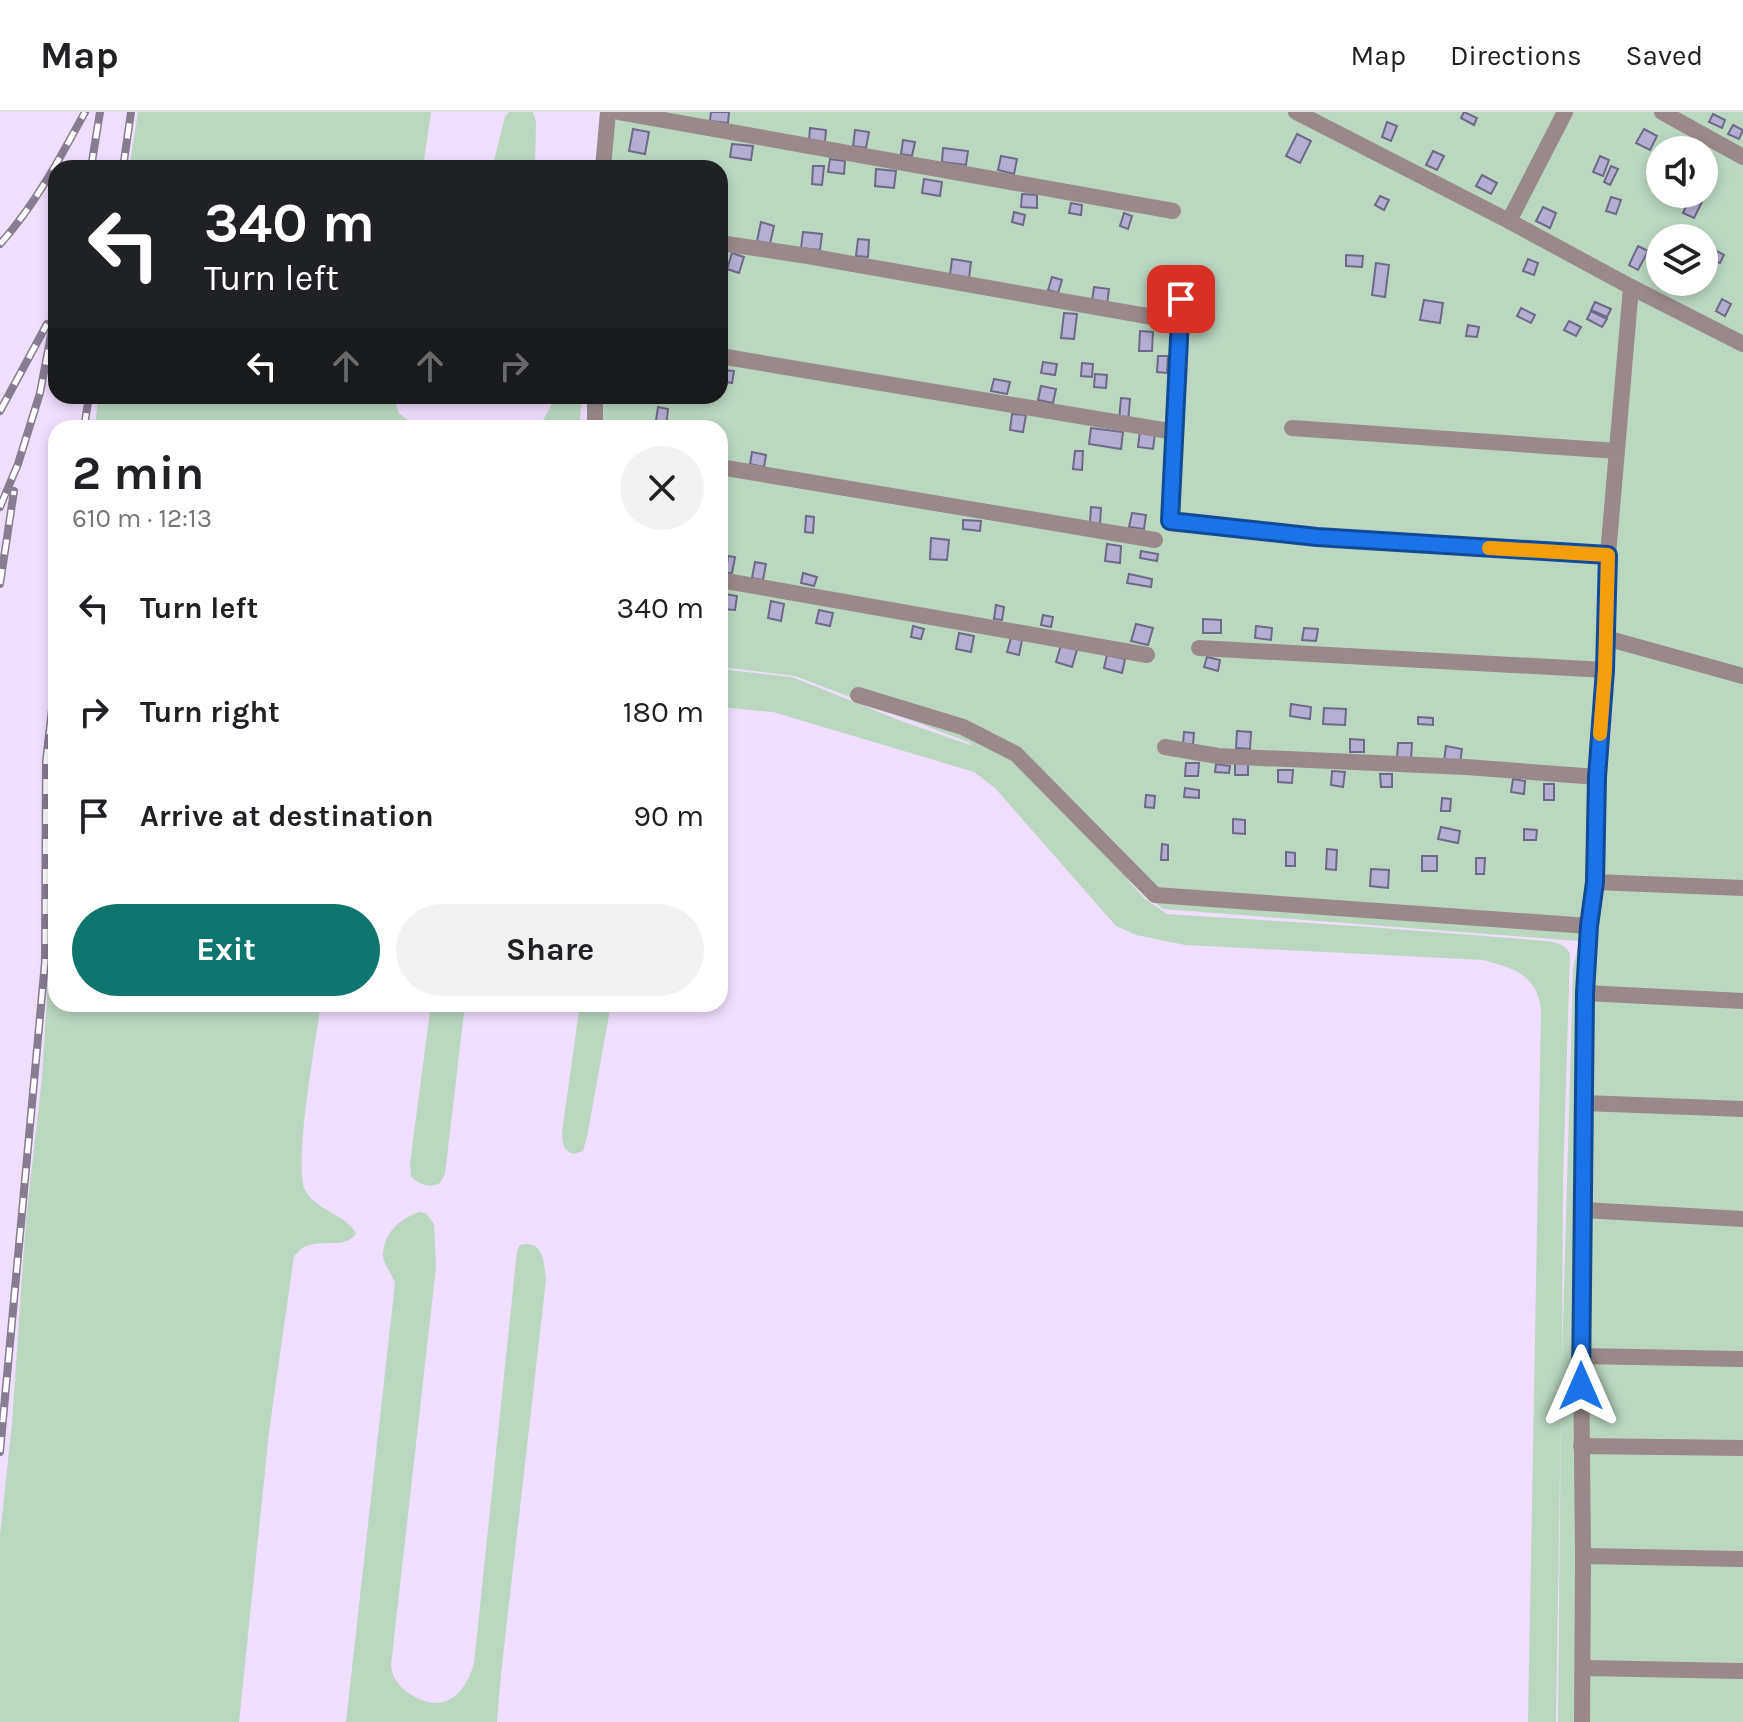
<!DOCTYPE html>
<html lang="en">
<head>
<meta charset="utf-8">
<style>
	body { margin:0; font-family:Karla,sans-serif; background:#f2f2f2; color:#202124; height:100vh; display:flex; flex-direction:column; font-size:30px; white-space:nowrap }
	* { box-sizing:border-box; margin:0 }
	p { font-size:26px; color:#757577 }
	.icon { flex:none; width:44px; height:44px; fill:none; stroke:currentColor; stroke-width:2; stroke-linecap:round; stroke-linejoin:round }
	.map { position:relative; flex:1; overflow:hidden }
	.side { position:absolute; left:48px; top:308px; width:680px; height:592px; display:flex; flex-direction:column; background:#fff; border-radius:24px; box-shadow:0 4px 12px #0003 }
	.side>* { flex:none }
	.top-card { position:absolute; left:48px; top:48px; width:680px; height:244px; border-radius:24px; box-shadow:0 4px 12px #0003; background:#202124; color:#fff; overflow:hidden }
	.fabs { position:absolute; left:1646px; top:24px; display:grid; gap:16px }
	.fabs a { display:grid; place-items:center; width:72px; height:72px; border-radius:50%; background:#fff; box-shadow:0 4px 12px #0003; font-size:40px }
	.pin { position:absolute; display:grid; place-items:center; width:68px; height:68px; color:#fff; margin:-34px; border-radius:16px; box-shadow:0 4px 12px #0006 }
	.me { position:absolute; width:88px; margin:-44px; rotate:0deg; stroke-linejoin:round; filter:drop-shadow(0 0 6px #0008) }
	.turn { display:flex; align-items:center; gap:28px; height:168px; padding:0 24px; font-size:36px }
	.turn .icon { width:104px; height:104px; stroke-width:2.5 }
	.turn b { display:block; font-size:56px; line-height:68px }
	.lanes { display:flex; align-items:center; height:76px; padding:0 24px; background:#0003; justify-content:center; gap:40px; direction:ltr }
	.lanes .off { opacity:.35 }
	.round { display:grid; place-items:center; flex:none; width:84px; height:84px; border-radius:42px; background:#f2f2f2 }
	.overview { display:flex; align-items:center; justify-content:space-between; height:136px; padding:0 24px }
	h1 { font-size:48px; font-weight:700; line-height:60px }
	.primary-button { display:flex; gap:16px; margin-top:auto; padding:16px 24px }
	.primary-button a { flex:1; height:92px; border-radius:48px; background:#0f766e; color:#fff; font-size:32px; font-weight:700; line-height:92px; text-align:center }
	.primary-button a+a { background:#f2f2f2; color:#202124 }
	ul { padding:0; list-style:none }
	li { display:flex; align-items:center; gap:24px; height:104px; padding:0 24px }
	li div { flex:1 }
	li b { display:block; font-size:30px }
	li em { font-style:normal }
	header { display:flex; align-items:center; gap:48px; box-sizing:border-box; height:112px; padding:0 40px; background:#fff; border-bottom:2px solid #e0e0e0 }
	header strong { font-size:38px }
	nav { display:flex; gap:44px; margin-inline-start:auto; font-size:28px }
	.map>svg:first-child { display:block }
	.green { fill:#bbd7c0; fill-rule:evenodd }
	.building { fill:#b4afd1; stroke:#6e6986; stroke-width:2 }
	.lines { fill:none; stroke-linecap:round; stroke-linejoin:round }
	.minor { stroke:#99898a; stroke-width:16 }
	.rail-casing { stroke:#887c91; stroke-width:8 }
	.rail { stroke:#fff; stroke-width:5; stroke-dasharray:15; stroke-linecap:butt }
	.route-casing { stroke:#114b97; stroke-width:20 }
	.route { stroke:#1a73e8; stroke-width:14 }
	.slow { stroke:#f59e0b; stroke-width:14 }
</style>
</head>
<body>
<header>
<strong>Map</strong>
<nav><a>Map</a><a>Directions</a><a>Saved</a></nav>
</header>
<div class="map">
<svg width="1743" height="1610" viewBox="0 0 1743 1610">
	<rect width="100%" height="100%" fill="#f0defd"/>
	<!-- green -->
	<g class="green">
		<polygon points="138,0 431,0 423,56 129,56"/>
		<polygon points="509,0 533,0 536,10 535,56 492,56 505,5"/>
		<path d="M608,0H1743V1610H1558L1561,1292L1556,1610H1528L1541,898C1537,862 1513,856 1483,848L1185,833L1136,823L1116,814L995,676L974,660L773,600L720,595V557L792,565L904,610L973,634L968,630L795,564L720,555V316H591L590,284H720V56H600ZM1660,38H1704V82H1660ZM1660,126H1704V170H1660ZM1126,766L1163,797L1579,829L1573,857L1562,1248L1563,1069L1570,841C1564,832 1558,831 1547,829L1356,814L1167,802L1144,786Z"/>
		<polygon points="98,284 393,284 399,301 410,310 424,309 429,316 95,316"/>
		<polygon points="556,284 582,284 579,316 539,316"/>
		<path d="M56,740V892H321C316,925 293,1054 305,1078C316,1099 348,1103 356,1122C343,1138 321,1126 304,1135C300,1137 298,1141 294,1144L269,1320L239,1610H0V1424L12,1311L26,1107L42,966Z"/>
		<path d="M431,892H465L445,1062L440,1071C428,1077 420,1072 411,1065L410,1051Z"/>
		<path d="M580,892H611L587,1025L583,1039L574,1042C562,1038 563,1032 562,1020Z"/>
		<path d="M419,1100L426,1101L434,1112L436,1155L391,1553C392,1557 392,1562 394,1565C401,1580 427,1595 443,1590C460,1586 469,1567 474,1552L517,1139L520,1133C544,1127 544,1151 546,1168L501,1562L497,1610H346L395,1171C392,1162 386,1156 384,1148C382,1143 383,1140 384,1135C389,1116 401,1107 419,1100Z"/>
	</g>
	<!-- building -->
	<g class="building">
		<polygon points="711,0 729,0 728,11 710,9"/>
		<polygon points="1464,0 1477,6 1474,13 1461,6"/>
		<polygon points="1713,2 1725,8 1722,16 1709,10"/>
		<polygon points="1387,10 1397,14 1391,29 1382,25"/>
		<polygon points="1733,13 1743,18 1739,27 1728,22"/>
		<polygon points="810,16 826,18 825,30 809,29"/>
		<polygon points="633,17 649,20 645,42 629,39"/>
		<polygon points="1644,17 1657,24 1650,38 1636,31"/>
		<polygon points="855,18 869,20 866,36 853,34"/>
		<polygon points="1297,22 1311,29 1300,51 1286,44"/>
		<polygon points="903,28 915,30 912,44 901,42"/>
		<polygon points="732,32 753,34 751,48 730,45"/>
		<polygon points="943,36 968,39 966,53 942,50"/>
		<polygon points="1433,39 1444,44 1437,58 1426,53"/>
		<polygon points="1001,44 1017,47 1014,62 998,58"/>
		<polygon points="1600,44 1609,48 1603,64 1593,60"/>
		<polygon points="830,47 845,49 844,62 828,60"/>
		<polygon points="813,54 824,54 822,73 812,72"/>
		<polygon points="1611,54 1618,57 1610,73 1604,70"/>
		<polygon points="876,57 896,59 894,76 875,74"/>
		<polygon points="1482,63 1497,71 1491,82 1476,74"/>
		<polygon points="924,67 942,70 940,84 922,81"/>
		<polygon points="1022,82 1037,83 1037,96 1021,95"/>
		<polygon points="1380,84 1389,88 1384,98 1375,93"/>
		<polygon points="1691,84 1702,90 1694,106 1683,101"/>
		<polygon points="1611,85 1621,88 1616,102 1606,99"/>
		<polygon points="1071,91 1082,93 1081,103 1069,101"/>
		<polygon points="1543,95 1556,101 1550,116 1536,109"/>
		<polygon points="1014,100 1025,103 1023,113 1012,110"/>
		<polygon points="1124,101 1132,104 1128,117 1120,114"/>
		<polygon points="761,110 774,114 770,132 757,129"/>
		<polygon points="803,120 822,122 820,138 801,136"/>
		<polygon points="858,127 869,128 868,145 856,144"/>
		<polygon points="1638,134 1648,139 1638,158 1629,153"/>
		<polygon points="1715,138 1724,143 1720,151 1711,147"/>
		<polygon points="732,141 744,145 739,161 727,157"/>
		<polygon points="1346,143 1363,144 1362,155 1346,154"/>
		<polygon points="952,147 971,150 969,166 950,163"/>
		<polygon points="1528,147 1538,151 1534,163 1523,159"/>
		<polygon points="1376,151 1389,153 1385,185 1372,183"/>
		<polygon points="1170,157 1187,158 1185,179 1168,178"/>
		<polygon points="1052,165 1062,168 1058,181 1048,178"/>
		<polygon points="1094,175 1109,177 1107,192 1092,189"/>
		<polygon points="1722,187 1731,192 1725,204 1716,199"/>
		<polygon points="1424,188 1443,191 1440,211 1420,208"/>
		<polygon points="1595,190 1611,197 1607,205 1591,198"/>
		<polygon points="1521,196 1535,203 1531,211 1517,204"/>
		<polygon points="1591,199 1607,207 1602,215 1587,207"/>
		<polygon points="1064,201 1077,202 1074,227 1061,226"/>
		<polygon points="1569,209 1581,215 1576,224 1564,218"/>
		<polygon points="1468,213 1479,215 1477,225 1466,224"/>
		<polygon points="1140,219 1153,220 1152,239 1139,239"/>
		<polygon points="1158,244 1168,244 1167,261 1157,260"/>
		<polygon points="1043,250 1057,252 1055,263 1041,261"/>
		<polygon points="1082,251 1093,252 1092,265 1081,264"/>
		<polygon points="722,258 734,259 732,271 721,269"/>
		<polygon points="1095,262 1107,263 1106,276 1094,275"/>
		<polygon points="994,267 1010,270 1007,282 991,279"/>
		<polygon points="1041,274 1056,277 1053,291 1038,288"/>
		<polygon points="1121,286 1130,287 1128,310 1119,309"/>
		<polygon points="658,295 668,297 666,316 655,315"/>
		<polygon points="1012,302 1026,303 1023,320 1010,318"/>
		<polygon points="1091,316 1123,320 1121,337 1089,332"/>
		<polygon points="1140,319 1155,321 1153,337 1138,335"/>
		<polygon points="1075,339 1083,339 1082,358 1073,357"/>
		<polygon points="752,340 766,343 764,355 750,352"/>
		<polygon points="1091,395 1101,396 1100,412 1090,411"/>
		<polygon points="1132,401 1146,403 1144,417 1129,415"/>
		<polygon points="806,404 814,405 813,421 805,420"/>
		<polygon points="963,408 981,409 980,419 963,417"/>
		<polygon points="931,426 949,428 947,448 930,447"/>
		<polygon points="1107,432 1121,434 1120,451 1105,449"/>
		<polygon points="1141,439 1158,442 1157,449 1140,446"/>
		<polygon points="728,444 735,445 732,461 726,461"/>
		<polygon points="755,450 766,452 763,468 752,466"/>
		<polygon points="803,461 817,465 814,474 801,471"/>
		<polygon points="1129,462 1152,467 1151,475 1127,471"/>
		<polygon points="725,482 737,484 735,498 723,497"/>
		<polygon points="771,489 784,492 781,509 768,506"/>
		<polygon points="996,493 1004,495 1002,508 994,507"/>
		<polygon points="819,498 833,501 830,514 816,511"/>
		<polygon points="1043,503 1053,505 1051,515 1041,513"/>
		<polygon points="1203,507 1221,508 1221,521 1203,521"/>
		<polygon points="1136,512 1153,516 1148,533 1131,529"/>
		<polygon points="913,514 924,517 921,527 911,525"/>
		<polygon points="1256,514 1272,516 1271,528 1255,526"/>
		<polygon points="1304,516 1318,517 1316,529 1302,528"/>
		<polygon points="959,521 974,524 971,540 956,537"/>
		<polygon points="1011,526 1022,528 1019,543 1007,540"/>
		<polygon points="1061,533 1077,538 1072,555 1056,550"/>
		<polygon points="1107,543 1125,547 1122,561 1104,556"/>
		<polygon points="1207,545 1220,548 1218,559 1204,555"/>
		<polygon points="1291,592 1311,595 1310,607 1290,604"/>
		<polygon points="1324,596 1346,597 1345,613 1323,612"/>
		<polygon points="1418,605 1433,606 1433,613 1418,612"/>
		<polygon points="1237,619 1251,620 1250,637 1236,636"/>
		<polygon points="1184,620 1194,621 1193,632 1183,632"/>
		<polygon points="1350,627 1364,628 1364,640 1350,640"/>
		<polygon points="1398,631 1412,631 1411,648 1397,647"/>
		<polygon points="1446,634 1462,637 1460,651 1444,649"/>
		<polygon points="1186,651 1199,651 1198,664 1185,664"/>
		<rect x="1235" y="651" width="13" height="12"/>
		<polygon points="1216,652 1230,654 1229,661 1215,660"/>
		<polygon points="1278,658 1293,658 1292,671 1278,670"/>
		<polygon points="1332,659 1345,660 1343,675 1331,673"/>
		<polygon points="1380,662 1392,662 1392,675 1381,675"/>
		<polygon points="1513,667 1525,669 1524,682 1511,680"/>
		<rect x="1544" y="672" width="10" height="16"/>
		<polygon points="1185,676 1199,678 1199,686 1184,685"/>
		<polygon points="1146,683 1155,684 1154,696 1145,695"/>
		<polygon points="1442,686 1451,687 1450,699 1441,699"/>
		<polygon points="1233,707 1245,708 1245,722 1233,721"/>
		<polygon points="1441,715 1460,719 1458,731 1438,727"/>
		<polygon points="1524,717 1537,718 1536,728 1524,728"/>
		<polygon points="1162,732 1168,733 1168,748 1161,748"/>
		<polygon points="1327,737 1337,738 1336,758 1326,757"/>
		<polygon points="1286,740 1295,741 1295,754 1286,754"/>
		<rect x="1422" y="744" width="15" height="15"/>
		<polygon points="1476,746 1485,746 1484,762 1476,762"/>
		<polygon points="1371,757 1389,758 1388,776 1370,774"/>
	</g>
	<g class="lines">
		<!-- minor -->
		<g class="minor">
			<polyline points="619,0 1173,99"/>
			<polyline points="1296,0 1509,109"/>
			<polyline points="1565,0 1509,109 1631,175 1608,443 1605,558 1597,665 1595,770 1589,814 1585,881 1581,1244 1583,1444 1582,1610"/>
			<polyline points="1662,0 1743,45"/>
			<polyline points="603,56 608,0"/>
			<polyline points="720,131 808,144 1175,209"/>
			<polyline points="1631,175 1743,232"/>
			<polyline points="1181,187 1170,409 1317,425 1608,443"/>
			<polyline points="720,244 1175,320"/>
			<polyline points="595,284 595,316"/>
			<polyline points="1292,316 1617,339"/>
			<polyline points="720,355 1155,428"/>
			<polyline points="720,468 1147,543"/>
			<polyline points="1606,526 1743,564"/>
			<polyline points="1199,536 1605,558"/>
			<polyline points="858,583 963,615 1016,642 1155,783 1589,814"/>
			<polyline points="1165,635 1218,644 1466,655 1597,665"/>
			<polyline points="1595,770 1743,776"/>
			<polyline points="1585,881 1743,889"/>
			<polyline points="1584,991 1743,997"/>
			<polyline points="1583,1098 1743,1107"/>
			<polyline points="1581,1244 1743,1247"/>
			<polyline points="1581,1334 1743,1336"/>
			<polyline points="1583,1444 1743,1447"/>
			<polyline points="1583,1556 1743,1559"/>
		</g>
		<!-- rail casing -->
		<g class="rail-casing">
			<g id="rail">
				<polyline points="91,56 100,0"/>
				<polyline points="123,56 131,0"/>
				<path d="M0,132C35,93 60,46 85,0"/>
				<polyline points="0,299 47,212"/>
				<polyline points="84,316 89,284"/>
				<polyline points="0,395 18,352 40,281 56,196"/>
				<polyline points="0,472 14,379"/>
				<polyline points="0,1340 45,850 46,649 56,563"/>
			</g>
		</g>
		<!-- rail -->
		<use href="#rail" class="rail"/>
	</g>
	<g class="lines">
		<!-- route casing -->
		<g class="route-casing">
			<polyline id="route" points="1181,187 1170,409 1317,425 1608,443 1605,558 1597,665 1595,770 1589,814 1585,881 1581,1274"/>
		</g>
		<!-- route -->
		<use href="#route" class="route"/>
		<!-- slow -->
		<polyline class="slow" points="1489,436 1608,443 1605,558 1600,622"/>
	</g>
</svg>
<div class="fabs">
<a><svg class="icon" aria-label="sound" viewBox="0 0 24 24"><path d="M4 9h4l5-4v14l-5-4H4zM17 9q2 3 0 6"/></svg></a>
<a><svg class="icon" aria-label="layers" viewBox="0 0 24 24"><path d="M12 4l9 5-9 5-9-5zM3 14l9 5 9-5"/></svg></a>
</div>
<div class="pin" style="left:1181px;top:187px;background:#d93025"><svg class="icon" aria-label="arrive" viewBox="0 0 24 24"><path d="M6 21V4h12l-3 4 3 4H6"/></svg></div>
<svg class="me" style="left:1581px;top:1274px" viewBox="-20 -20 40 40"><path d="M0-17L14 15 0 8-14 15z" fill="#1a73e8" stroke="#fff" stroke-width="4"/></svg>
<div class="top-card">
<div class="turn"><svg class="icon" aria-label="left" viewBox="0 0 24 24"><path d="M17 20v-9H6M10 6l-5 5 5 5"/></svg><div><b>340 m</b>Turn left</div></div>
<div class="lanes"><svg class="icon" aria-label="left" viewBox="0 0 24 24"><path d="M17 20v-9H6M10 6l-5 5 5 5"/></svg><svg class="icon off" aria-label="ahead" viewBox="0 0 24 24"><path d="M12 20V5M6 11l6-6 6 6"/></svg><svg class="icon off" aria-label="ahead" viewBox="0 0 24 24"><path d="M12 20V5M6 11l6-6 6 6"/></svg><svg class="icon off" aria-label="right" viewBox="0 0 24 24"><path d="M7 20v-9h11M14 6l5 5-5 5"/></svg></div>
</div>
<section class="side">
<div class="overview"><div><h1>2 min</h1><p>610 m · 12:13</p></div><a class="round"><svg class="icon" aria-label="close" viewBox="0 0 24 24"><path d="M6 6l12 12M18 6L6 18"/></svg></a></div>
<ul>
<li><svg class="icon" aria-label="left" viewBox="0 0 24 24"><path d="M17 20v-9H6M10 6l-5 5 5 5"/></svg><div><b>Turn left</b></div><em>340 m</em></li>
<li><svg class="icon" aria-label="right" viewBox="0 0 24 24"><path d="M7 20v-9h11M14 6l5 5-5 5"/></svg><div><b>Turn right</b></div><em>180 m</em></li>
<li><svg class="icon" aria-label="arrive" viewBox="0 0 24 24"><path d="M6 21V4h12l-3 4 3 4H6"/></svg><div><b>Arrive at destination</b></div><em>90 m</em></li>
</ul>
<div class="primary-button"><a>Exit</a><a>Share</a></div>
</section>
</div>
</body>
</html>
